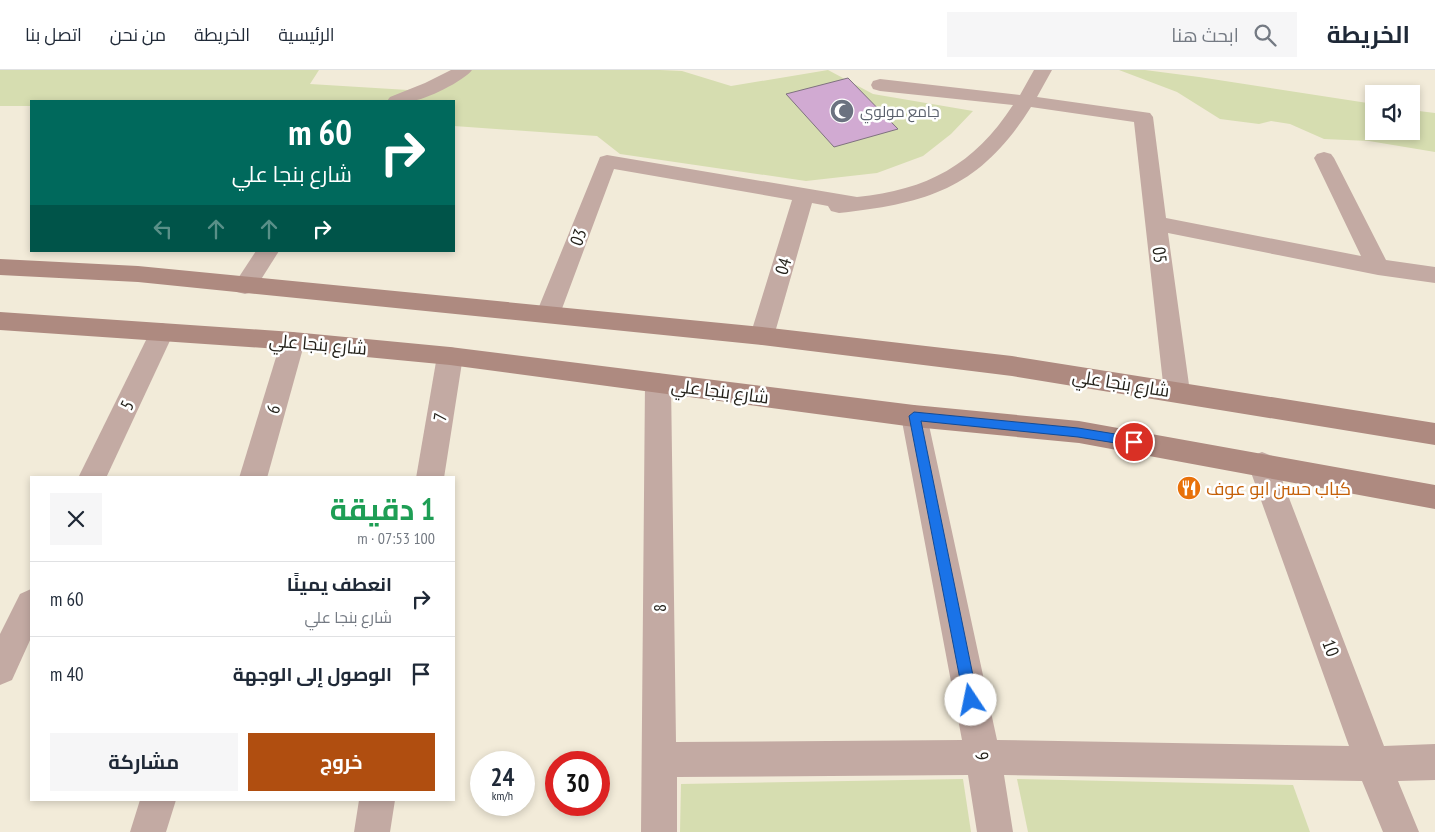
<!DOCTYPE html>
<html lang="ar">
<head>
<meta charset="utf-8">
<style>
	body { margin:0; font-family:"PT Sans Narrow",Cairo,sans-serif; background:#f6f6f7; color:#1f2937; direction:rtl; height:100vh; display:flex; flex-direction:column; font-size:19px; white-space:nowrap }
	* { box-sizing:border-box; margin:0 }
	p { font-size:16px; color:#747a83 }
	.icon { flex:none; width:28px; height:28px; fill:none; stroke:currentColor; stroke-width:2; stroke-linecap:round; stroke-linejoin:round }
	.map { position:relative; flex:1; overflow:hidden; direction:ltr }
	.drawer { position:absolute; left:30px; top:406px; width:425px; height:325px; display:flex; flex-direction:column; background:#fff; border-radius:0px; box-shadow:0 2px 8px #0003; direction:rtl }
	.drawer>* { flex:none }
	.guide { position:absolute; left:30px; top:30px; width:425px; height:152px; border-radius:0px; box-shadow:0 2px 8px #0003; direction:rtl; background:#00695c; color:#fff; overflow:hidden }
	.buttons { position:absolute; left:1365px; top:15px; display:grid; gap:10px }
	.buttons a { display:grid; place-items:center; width:55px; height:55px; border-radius:0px; background:#fff; box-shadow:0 2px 8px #0003; font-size:25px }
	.speed { position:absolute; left:470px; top:681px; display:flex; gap:10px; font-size:25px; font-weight:700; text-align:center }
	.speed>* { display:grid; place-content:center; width:65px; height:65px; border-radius:50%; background:#fff; box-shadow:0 2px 8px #0003; line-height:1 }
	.speed small { font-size:12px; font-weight:400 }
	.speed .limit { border:8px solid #d22; background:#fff; color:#111 }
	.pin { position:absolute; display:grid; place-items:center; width:42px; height:42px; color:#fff; margin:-21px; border:2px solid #fff; border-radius:50%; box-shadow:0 1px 5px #0007 }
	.me { position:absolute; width:55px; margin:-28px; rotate:349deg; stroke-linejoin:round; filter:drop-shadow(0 0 4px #0008) }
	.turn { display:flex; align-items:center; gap:18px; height:105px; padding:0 20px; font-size:22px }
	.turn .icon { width:65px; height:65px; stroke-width:2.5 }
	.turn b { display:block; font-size:35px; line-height:42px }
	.lanes { display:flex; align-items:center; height:48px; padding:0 20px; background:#0003; justify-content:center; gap:25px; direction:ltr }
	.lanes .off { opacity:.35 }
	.round { display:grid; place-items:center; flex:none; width:52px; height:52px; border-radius:0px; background:#f6f6f7 }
	.headline { display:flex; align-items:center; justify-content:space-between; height:85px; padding:0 20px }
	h1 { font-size:30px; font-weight:700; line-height:38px; color:#1e9e55 }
	.button { display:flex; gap:10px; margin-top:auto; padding:10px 20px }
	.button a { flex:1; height:58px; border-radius:0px; background:#b04e10; color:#fff; font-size:20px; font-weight:700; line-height:58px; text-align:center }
	.button a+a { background:#f6f6f7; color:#1f2937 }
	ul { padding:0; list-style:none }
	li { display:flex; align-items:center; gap:15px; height:75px; padding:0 20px; border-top:1px solid #e0e1e3 }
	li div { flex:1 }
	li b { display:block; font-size:19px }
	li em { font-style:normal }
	header { display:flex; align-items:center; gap:30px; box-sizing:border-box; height:70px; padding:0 25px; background:#fff; border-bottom:1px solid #e0e1e3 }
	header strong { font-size:24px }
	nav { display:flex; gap:28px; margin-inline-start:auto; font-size:18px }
	.search { width:350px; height:45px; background:#f6f6f7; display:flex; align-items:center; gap:12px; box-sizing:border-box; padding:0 18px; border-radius:0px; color:#747a83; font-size:19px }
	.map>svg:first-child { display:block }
	.green { fill:#d6ddb0 }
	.building { fill:#d1aad2; stroke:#7f727f }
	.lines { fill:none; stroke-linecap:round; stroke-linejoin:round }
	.minor { fill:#c3aaa3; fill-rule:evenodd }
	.secondary { fill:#ae8a80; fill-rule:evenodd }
	.route { fill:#1a73e8; stroke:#114b97 }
	.labels { text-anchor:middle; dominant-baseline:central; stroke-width:5; stroke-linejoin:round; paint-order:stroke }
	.far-worship-label { font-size:15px; fill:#5b616d; stroke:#fff; text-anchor:start }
	.street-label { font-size:18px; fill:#24221b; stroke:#fff }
	.food-label { font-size:18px; fill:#c56008; stroke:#fff; text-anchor:start }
</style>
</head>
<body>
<header>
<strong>الخريطة</strong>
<div class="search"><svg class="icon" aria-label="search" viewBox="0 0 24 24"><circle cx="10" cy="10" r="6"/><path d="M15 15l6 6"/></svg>ابحث هنا</div>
<nav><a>الرئيسية</a><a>الخريطة</a><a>من نحن</a><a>اتصل بنا</a></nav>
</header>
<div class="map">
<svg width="1435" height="762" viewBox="0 0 1435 762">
	<rect width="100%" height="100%" fill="#f2ebd9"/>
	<!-- green -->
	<g class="green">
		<polygon points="0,0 319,0 310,14 408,20 438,11 454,0 660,0 682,1 731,16 828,0 873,24 973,41 951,64 923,86 877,103 806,111 620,84 597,66 454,56 454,31 31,31 31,36 0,36"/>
		<polygon points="1119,0 1145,0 1199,7 1374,34 1374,61 1411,61 1411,40 1435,43 1435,82 1369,71 1324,69 1290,54 1271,51 1259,54 1220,49 1177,22"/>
		<polygon points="963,709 971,762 680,762 681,714"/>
		<polygon points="1017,709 1293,715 1310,762 1028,762"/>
	</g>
	<!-- building -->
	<polygon class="building" points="848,8 898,59 834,77 786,24"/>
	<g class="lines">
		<!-- minor -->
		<g class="minor">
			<path d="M451,0H472C464,11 425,30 412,31C404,32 395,31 387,31L390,27L425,13Z"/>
			<path d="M1034,0H1052L1037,27L1150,43L1153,47L1166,148L1361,186L1314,88L1317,84L1324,82L1331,84L1334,88L1386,190L1435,197V213L1378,205L1168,163L1190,322L1186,329L1177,332L1168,329L1164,322L1134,52L1031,37C980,118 929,133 839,143L831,141L828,136L812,133L774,266L771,272L762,275L753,272L750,266L792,130L614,99L560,244L557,250L548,253L539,250L536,244L600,87L607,85L857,127C927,120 974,95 1013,35L880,21L873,19L871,15L873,11L880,9L1020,25Z"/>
			<polygon points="256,181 279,181 253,222 245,224 237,222 233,216"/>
			<polygon points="162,253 171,256 174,262 106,408 78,408 150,262 153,256"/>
			<polygon points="293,262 302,265 305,271 267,408 239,408 281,271 284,265"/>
			<polygon points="450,277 459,279 463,286 444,408 416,408 437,286 441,279"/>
			<polygon points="658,303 667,306 671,313 676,672 962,670 901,346 905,339 914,335 923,339 927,346 997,670 1349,676 1248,394 1252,386 1262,382 1272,386 1276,394 1384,676 1435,674 1435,710 1398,711 1419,762 1383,762 1362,711 1004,705 1013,762 977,762 968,705 677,707 677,762 641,762 645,313 649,306"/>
			<polygon points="31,519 31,568 12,610 0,615 0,564 20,524"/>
			<polygon points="140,730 176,730 166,762 130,762"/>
			<polygon points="359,730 395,730 390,762 354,762"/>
		</g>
		<!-- secondary -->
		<g class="secondary">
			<polygon points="0,189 138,196 762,257 1012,286 1435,353 1435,375 1012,306 762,275 138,212 0,205"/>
			<polygon points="0,242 293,262 450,277 914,335 1079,351 1435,415 1435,439 1079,373 914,357 450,295 293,280 0,260"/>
		</g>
	</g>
	<!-- route -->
	<polygon class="route" points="914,342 1078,358 1134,367 1139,372 1134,376 1078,367 921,351 978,630 976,635 971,637 966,635 964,630 909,346"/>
	<!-- icons -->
	<defs>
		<g id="mosque-disc" transform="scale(1.25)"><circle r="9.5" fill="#6b7280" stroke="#fff"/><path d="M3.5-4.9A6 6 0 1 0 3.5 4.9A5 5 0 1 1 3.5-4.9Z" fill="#fff"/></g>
		<g id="restaurant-disc" transform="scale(1.25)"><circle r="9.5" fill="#e8710a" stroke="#fff"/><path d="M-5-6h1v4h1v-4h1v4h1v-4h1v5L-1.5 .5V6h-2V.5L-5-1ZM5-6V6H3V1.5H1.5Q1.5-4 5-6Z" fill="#fff"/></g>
	</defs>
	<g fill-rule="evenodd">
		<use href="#mosque-disc" x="842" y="41"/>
		<use href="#restaurant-disc" x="1189" y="418"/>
	</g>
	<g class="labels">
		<!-- far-worship labels -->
		<g class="far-worship-label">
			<text x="860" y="41">جامع مولوي</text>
		</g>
		<!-- street labels -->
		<g class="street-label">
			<text transform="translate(578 167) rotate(-69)">03</text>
			<text transform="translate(1160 185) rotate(83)">05</text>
			<text transform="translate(783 196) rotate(-73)">04</text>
			<text transform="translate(318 274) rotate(5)">شارع بنجا علي</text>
			<text transform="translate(1121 313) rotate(9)">شارع بنجا علي</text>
			<text transform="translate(720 321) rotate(7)">شارع بنجا علي</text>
			<text transform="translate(127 335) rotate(-64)">5</text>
			<text transform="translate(273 339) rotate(-74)">6</text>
			<text transform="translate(440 347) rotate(-81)">7</text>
			<text transform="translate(659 538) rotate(-90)">8</text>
			<text transform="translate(1331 578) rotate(70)">10</text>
			<text transform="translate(982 686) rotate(80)">9</text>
		</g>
		<!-- food labels -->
		<g class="food-label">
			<text x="1206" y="418">كباب حسن ابو عوف</text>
		</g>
	</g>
</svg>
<div class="buttons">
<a><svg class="icon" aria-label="sound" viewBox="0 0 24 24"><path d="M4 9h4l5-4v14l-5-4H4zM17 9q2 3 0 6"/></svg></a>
</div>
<div class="speed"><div>24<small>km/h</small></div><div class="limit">30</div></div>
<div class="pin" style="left:1134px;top:372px;background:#d93025"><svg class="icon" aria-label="arrive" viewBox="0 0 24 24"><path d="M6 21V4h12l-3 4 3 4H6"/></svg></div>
<svg class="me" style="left:971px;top:630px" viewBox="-20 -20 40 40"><circle r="19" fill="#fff"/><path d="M0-13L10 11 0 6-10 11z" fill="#1a73e8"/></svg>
<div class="guide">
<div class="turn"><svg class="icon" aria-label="right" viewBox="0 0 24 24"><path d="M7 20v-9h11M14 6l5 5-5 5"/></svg><div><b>60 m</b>شارع بنجا علي</div></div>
<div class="lanes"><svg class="icon off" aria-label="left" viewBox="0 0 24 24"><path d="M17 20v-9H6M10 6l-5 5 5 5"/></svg><svg class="icon off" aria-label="ahead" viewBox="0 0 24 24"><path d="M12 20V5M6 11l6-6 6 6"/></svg><svg class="icon off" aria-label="ahead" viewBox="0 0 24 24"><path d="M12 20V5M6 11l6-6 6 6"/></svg><svg class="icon" aria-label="right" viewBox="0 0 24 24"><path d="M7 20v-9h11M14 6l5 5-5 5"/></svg></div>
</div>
<section class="drawer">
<div class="headline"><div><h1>1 دقيقة</h1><p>100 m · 07:53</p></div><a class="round"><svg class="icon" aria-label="close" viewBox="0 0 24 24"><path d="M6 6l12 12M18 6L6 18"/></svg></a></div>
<ul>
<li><svg class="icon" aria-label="right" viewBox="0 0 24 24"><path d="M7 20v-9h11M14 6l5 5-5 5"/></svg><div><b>انعطف يمينًا</b><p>شارع بنجا علي</p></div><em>60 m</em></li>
<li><svg class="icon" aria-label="arrive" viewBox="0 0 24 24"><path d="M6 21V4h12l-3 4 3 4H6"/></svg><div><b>الوصول إلى الوجهة</b></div><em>40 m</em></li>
</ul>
<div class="button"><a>خروج</a><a>مشاركة</a></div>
</section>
</div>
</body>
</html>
